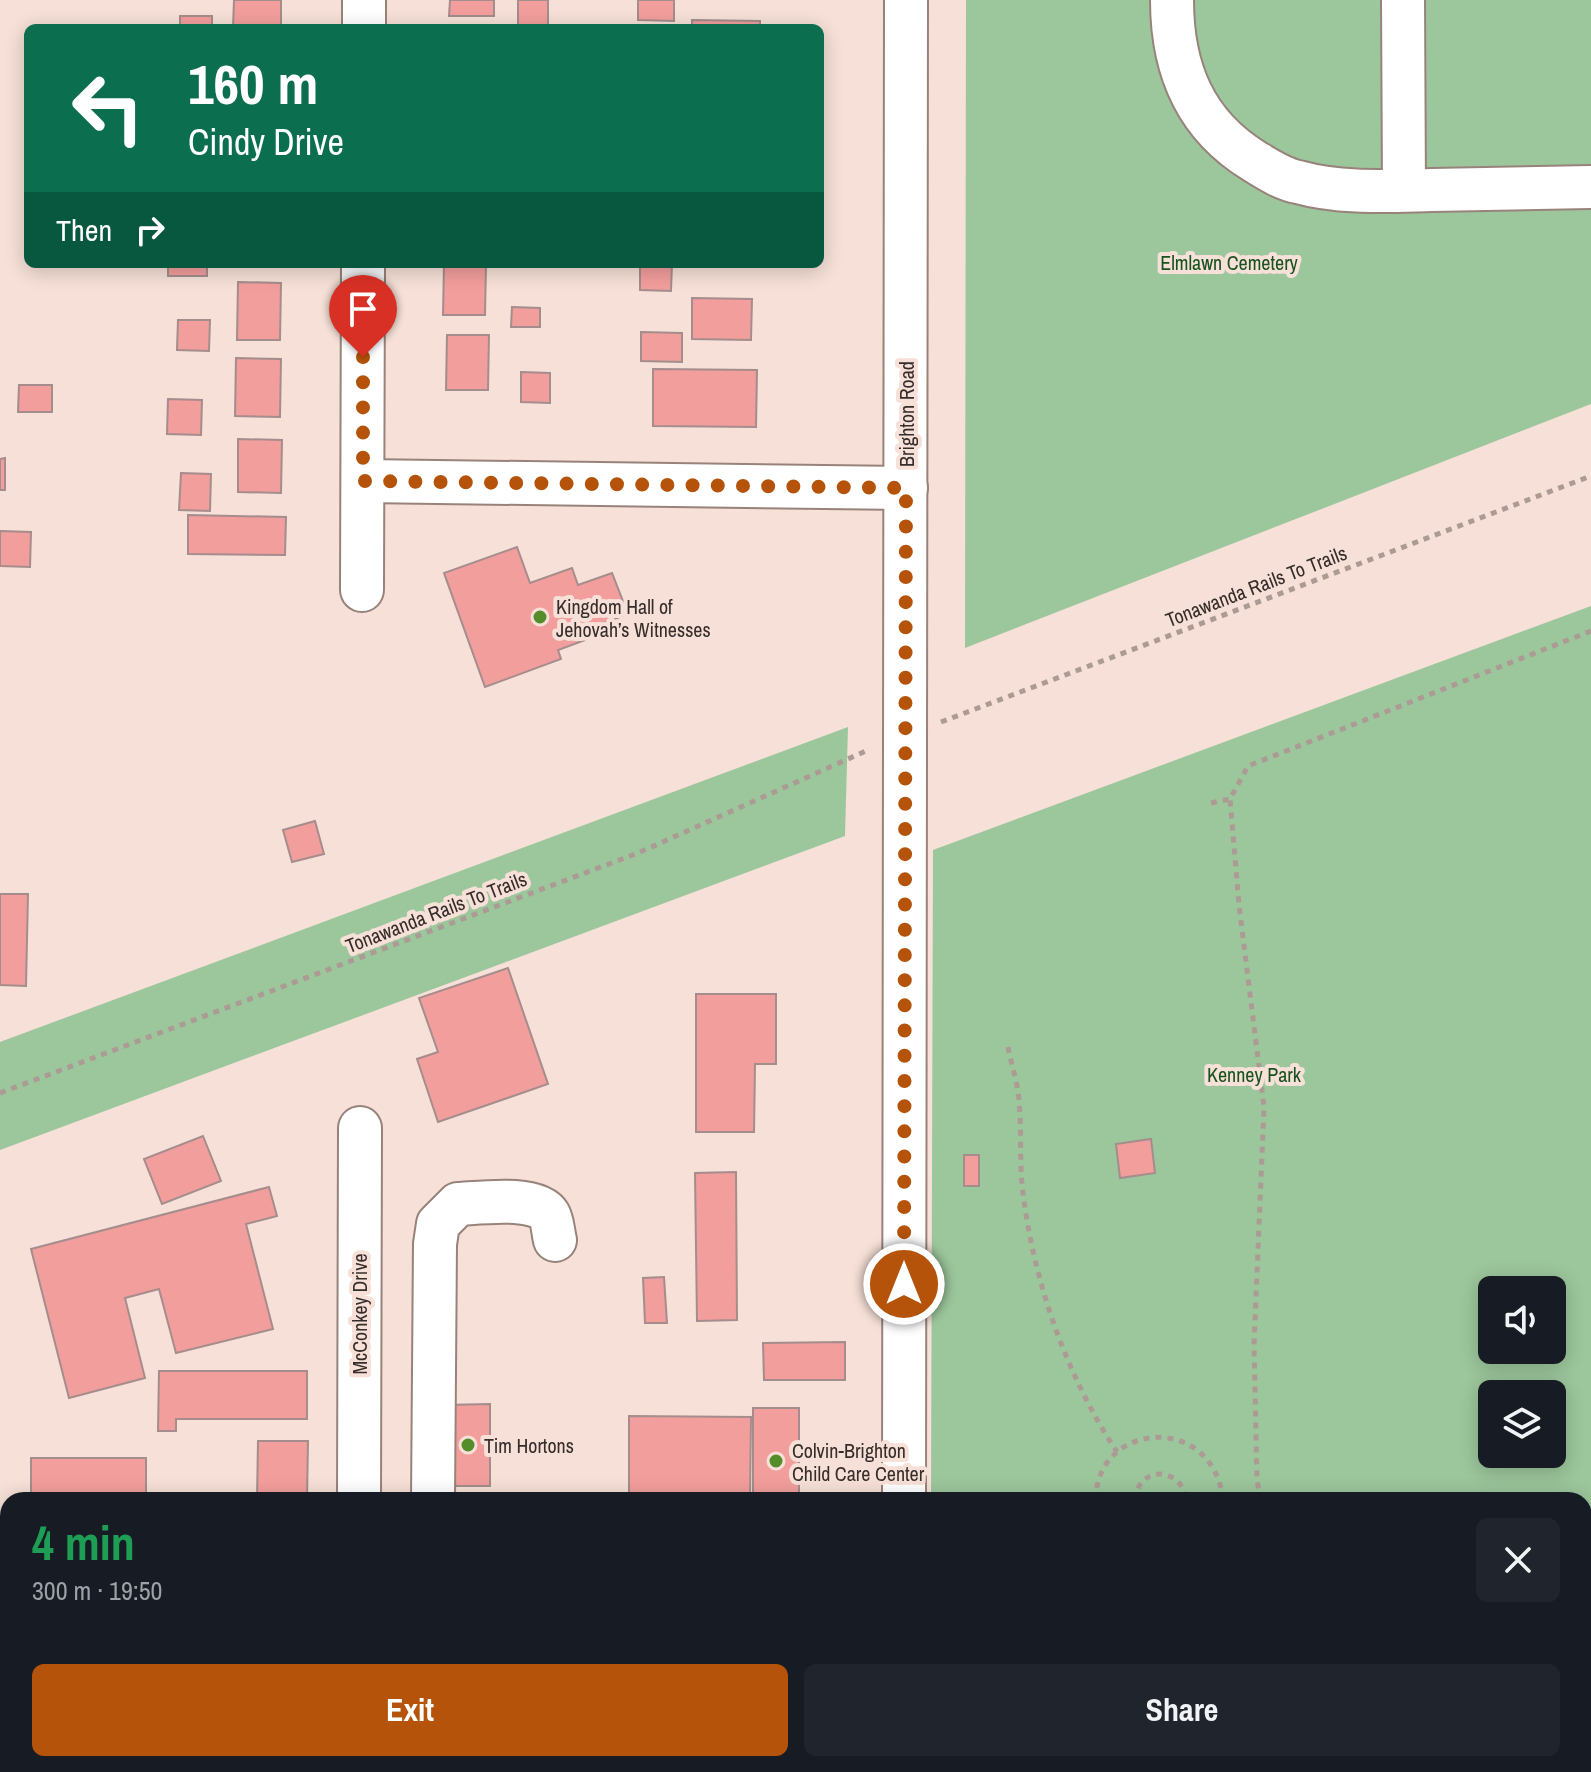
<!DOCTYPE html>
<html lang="en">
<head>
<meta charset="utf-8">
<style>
	body { margin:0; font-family:"Archivo Narrow",sans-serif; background:#20242c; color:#f1f3f6; height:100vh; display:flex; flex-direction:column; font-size:30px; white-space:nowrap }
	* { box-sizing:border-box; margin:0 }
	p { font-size:26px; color:#9ea1a6 }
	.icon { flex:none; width:44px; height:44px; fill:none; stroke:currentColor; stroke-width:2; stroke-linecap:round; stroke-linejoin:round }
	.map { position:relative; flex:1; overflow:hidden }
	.side { position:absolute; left:0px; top:1492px; width:1592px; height:280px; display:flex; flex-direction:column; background:#171b24; border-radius:24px 24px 0 0; box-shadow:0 4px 20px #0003 }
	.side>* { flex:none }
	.top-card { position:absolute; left:24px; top:24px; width:800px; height:244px; border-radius:12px; box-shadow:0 4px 20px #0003; background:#0b6e4f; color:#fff; overflow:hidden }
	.controls { position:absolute; left:1478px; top:1276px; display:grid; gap:16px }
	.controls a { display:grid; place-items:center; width:88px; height:88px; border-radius:12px; background:#171b24; box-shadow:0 4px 20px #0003; font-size:40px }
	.pin { position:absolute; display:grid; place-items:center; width:68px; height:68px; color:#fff; margin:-82px -34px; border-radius:50% 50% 50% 0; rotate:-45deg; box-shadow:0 0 8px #0007 }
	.pin .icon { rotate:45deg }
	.me { position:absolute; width:88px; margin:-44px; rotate:0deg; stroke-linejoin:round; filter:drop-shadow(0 0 6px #0008) }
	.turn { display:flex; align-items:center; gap:28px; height:168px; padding:0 32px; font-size:36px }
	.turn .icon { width:104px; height:104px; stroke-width:2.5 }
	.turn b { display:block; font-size:56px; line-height:68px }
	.then { display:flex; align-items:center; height:76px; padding:0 32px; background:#0003; gap:16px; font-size:30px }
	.round { display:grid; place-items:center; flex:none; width:84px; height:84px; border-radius:12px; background:#20242c }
	.headline { display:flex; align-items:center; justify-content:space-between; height:136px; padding:0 32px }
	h1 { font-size:48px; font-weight:700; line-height:60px; color:#1e9e55 }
	.button { display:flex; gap:16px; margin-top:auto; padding:16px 32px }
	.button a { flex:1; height:92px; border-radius:12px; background:#b45309; color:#fff; font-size:32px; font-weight:700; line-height:92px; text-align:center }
	.button a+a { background:#20242c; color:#f1f3f6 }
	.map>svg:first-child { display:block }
	.green { fill:#9cc69c; fill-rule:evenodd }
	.building { fill:#f29e9c; stroke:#a48d8c; stroke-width:2 }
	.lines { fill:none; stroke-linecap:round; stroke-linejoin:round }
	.minor-casing { stroke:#98837b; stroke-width:46 }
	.path { stroke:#ac9b94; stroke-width:5; stroke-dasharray:6 6; stroke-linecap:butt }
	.minor { stroke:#fff; stroke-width:42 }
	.route { stroke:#b45309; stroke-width:14; stroke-dasharray:0 25.2 }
	.poi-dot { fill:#548d2a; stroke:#f6e0d7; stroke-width:3 }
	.labels { text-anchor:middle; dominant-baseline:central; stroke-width:8; stroke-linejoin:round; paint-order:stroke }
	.park-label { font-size:20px; fill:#17531e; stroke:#f6e0d7 }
	.street-label { font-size:20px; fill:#362d2a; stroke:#f6e0d7 }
	.poi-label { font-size:20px; fill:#362d2a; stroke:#f6e0d7; text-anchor:start }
</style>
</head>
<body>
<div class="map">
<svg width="1591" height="1772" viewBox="0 0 1591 1772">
	<rect width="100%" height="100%" fill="#f6e0d7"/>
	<!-- green -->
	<g class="green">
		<polygon points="966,0 1591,0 1591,404 965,648"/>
		<path d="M1591,606V1710H1584V1500H931L933,850ZM1492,1290H1552V1350H1492ZM1492,1394H1552V1454H1492Z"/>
		<polygon points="848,727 845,836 0,1150 0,1042"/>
	</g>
	<!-- building -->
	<g class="building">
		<polygon points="234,0 281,0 281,28 233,28"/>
		<polygon points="450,0 494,0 494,16 449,16"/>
		<polygon points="518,0 548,0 548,26 518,25"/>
		<polygon points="638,0 674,0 674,21 638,20"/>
		<rect x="180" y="16" width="32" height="12"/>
		<polygon points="692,20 760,21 760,28 692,28"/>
		<rect x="168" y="264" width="39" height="12"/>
		<polygon points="444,264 486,264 485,315 443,315"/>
		<polygon points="640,264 672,264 671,291 640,290"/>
		<polygon points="238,282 281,283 280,340 237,340"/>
		<polygon points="692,298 752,299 751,340 692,339"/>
		<polygon points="512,307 540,308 540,327 511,327"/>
		<polygon points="178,320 210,320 209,351 177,350"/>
		<polygon points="641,332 682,333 682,362 641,361"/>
		<polygon points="447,335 489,335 488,390 446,390"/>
		<polygon points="236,358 281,359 280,417 235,416"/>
		<polygon points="653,369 757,370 756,427 653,426"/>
		<polygon points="521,372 550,373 550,403 521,402"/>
		<polygon points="19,385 52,385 52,412 18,412"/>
		<polygon points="168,399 202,400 201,435 167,434"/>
		<polygon points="238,439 282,440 281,493 238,492"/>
		<polygon points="5,458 5,490 0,490 0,459"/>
		<polygon points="181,473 211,474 210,511 179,510"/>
		<polygon points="188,515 286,517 285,555 188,554"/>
		<polygon points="0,531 31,532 30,567 0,566"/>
		<polygon points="517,547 530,583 572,568 578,585 612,573 628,614 596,626 599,635 558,650 561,659 485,687 444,573"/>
		<polygon points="315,821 324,854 292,862 283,830"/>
		<polygon points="0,894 28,894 26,986 0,985"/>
		<polygon points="508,968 548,1084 438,1122 417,1059 438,1052 419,998"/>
		<polygon points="696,994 776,994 776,1064 755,1064 754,1132 696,1132"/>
		<polygon points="203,1136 221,1181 162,1204 144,1159"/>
		<polygon points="1151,1139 1155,1173 1120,1178 1116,1144"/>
		<rect x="964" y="1155" width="15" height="31"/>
		<polygon points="736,1172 737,1320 697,1321 695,1173"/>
		<polygon points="269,1187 277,1216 246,1224 273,1329 176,1353 159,1289 125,1298 145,1378 69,1398 31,1249"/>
		<polygon points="664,1277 667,1323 645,1323 643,1278"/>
		<polygon points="845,1342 845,1380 764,1380 763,1343"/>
		<polygon points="159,1371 307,1371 307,1419 176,1419 176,1431 158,1431"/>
		<polygon points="490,1404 490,1486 445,1486 445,1405"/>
		<rect x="753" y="1408" width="46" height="92"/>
		<polygon points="629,1416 751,1417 750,1500 629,1500"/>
		<polygon points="258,1441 308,1441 307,1500 257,1500"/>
		<rect x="31" y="1458" width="115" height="42"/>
	</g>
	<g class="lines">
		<!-- minor casing -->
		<g class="minor-casing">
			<g id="minor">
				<path d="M1172,0C1172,68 1194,124 1254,161C1267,169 1282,179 1298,182C1341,194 1387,191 1432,190C1485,189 1538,188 1591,187"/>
				<polyline points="1403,0 1404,190"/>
				<polyline points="364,28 364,0"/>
				<polyline points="363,481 906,488"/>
				<polyline points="362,590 363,264"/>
				<polyline points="359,1500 360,1128"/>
				<path d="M433,1500L435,1244L438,1224L458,1204C479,1203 537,1195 549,1215C553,1222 553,1233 555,1240"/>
				<polyline points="904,1500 906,0"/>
				<polyline points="0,1706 8,1706"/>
				<polyline points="1584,1747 1591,1747"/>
				<polyline points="400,1772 400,1764"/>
				<polyline points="902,1772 902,1764"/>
			</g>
		</g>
		<!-- path -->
		<g class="path">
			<polyline points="941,722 1591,476"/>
			<polyline points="1211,803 1230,799"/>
			<path d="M1008,1047C1011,1064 1018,1083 1019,1101C1022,1132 1019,1163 1023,1193C1034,1283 1067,1377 1117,1452"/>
			<polyline points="0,1093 638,853 868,750"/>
			<path d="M1096,1500C1095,1422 1213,1411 1223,1500"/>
			<path d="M1135,1500C1138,1465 1181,1466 1187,1500"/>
			<polyline points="1261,1500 1257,1481 1254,1345 1264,1107 1239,905 1230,799 1248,766 1591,631"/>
			<polyline points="1584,1648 1591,1648"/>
		</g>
		<!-- minor -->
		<use href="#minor" class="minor"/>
	</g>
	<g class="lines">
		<!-- route -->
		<polyline class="route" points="363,357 363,481 906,488 904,1284"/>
	</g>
	<!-- markers -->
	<g class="poi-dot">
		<circle cx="540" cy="617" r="8"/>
		<circle cx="468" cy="1445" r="8"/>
		<circle cx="776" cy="1461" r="8"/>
	</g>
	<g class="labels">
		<!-- park labels -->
		<g class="park-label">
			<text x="1229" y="262">Elmlawn Cemetery</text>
			<text x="1254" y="1074">Kenney Park</text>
		</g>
		<!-- street labels -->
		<g class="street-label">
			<text transform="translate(906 414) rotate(-90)">Brighton Road</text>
			<text transform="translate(1256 586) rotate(-21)">Tonawanda Rails To Trails</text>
			<text transform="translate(436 912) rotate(-21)">Tonawanda Rails To Trails</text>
			<text transform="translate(359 1314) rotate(-90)">McConkey Drive</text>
		</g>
		<!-- poi labels -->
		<g class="poi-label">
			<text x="556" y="606">Kingdom Hall of<tspan x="556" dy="23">Jehovah’s Witnesses</tspan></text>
			<text x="484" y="1445">Tim Hortons</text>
			<text x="792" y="1450">Colvin-Brighton<tspan x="792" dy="23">Child Care Center</tspan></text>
		</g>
	</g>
</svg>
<div class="controls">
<a><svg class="icon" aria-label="sound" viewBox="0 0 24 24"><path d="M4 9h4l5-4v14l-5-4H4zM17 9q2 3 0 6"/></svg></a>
<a><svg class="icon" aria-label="layers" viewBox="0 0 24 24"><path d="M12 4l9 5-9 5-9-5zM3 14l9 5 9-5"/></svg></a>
</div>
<div class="pin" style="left:363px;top:357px;background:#d93025"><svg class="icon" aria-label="arrive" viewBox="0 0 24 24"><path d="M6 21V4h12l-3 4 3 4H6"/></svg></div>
<svg class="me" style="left:904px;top:1284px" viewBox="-20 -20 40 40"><circle r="17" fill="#b45309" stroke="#fff" stroke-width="3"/><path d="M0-11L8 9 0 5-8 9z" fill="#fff"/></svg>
<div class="top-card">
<div class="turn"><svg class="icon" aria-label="left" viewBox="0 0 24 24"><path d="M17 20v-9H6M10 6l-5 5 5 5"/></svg><div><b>160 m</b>Cindy Drive</div></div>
<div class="then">Then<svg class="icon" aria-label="right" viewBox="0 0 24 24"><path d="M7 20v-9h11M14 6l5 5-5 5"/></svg></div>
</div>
<section class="side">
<div class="headline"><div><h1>4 min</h1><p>300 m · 19:50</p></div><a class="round"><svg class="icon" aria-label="close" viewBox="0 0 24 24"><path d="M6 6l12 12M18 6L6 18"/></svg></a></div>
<div class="button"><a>Exit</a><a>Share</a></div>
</section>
</div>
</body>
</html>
